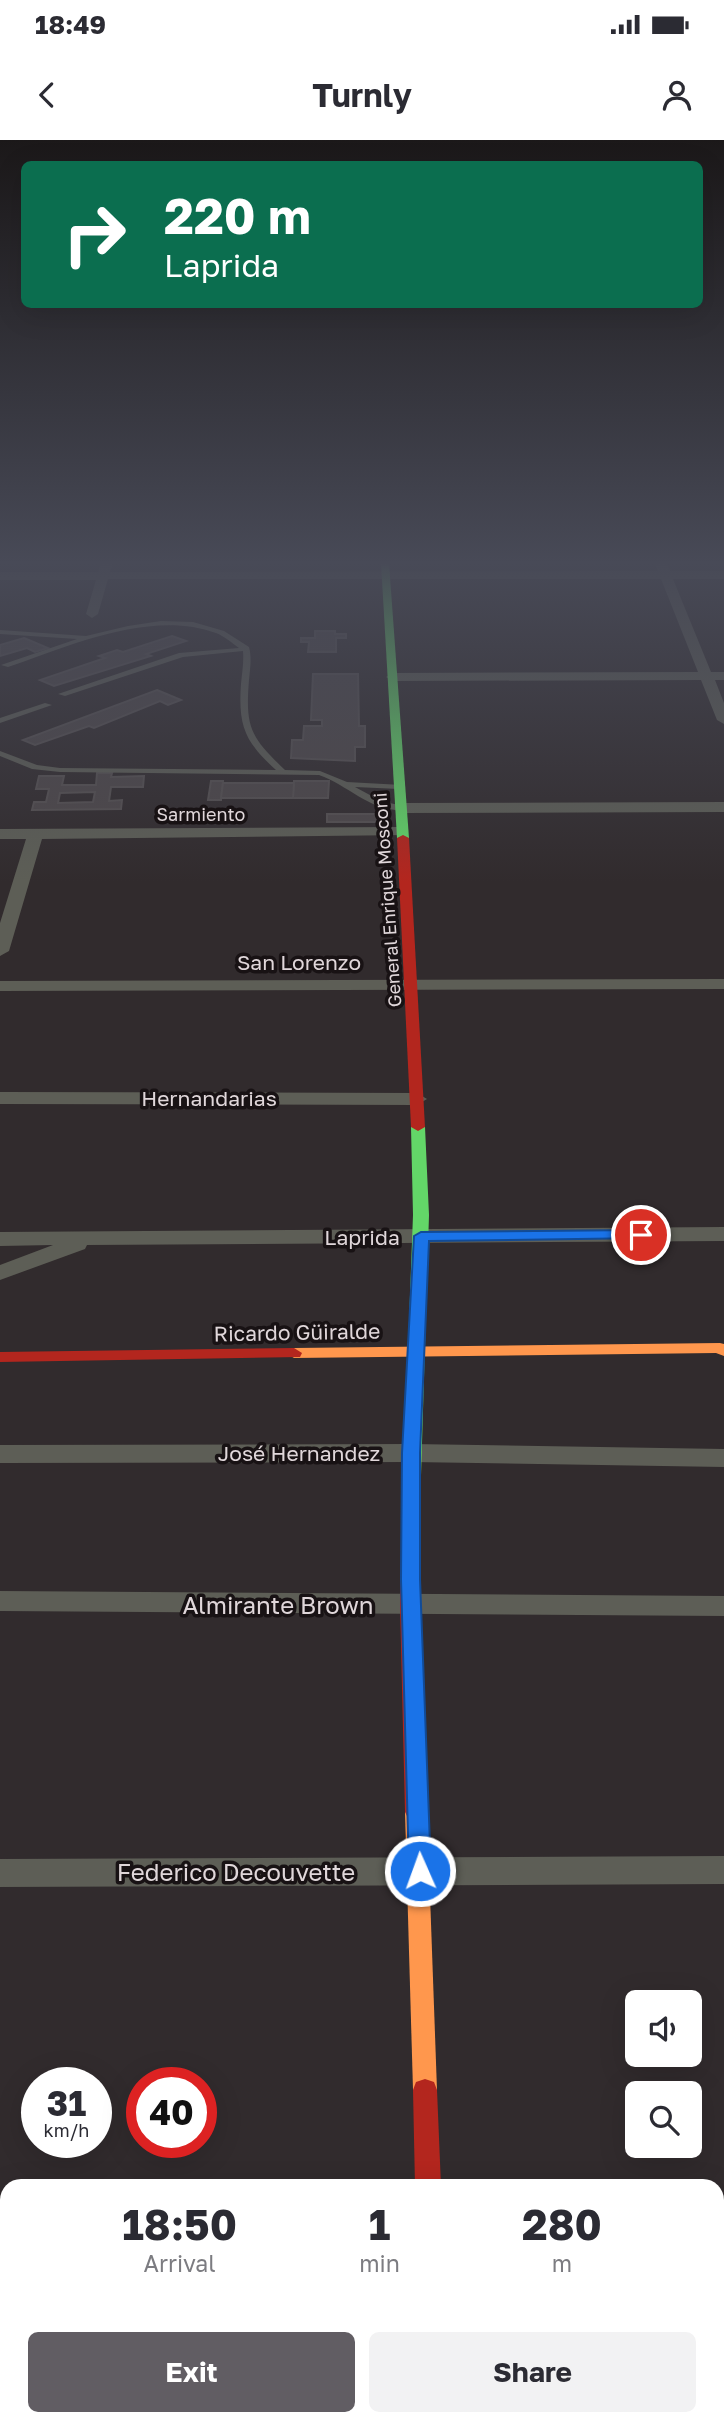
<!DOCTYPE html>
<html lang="en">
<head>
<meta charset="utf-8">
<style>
	body { margin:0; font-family:"Golos Text",sans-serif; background:#f2f2f3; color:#2b2b33; height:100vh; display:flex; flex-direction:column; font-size:26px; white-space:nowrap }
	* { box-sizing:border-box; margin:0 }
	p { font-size:23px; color:#7c7c81 }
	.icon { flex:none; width:38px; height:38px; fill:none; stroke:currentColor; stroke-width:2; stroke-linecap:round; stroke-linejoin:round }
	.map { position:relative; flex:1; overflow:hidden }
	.panel { position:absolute; left:0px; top:2039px; width:724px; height:247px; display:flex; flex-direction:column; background:#fff; border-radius:21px 21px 0 0; box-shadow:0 7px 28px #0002 }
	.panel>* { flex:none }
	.guide { position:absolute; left:21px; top:21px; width:682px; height:147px; border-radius:10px; box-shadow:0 7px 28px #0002; background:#0b6e4f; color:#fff; overflow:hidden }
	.controls { position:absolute; left:625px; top:1850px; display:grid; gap:14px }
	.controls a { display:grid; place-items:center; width:77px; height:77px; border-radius:10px; background:#fff; box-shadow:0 7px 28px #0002; font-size:35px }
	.speed { position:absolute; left:21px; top:1927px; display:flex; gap:14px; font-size:35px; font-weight:700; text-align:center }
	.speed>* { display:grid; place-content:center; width:91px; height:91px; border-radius:50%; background:#fff; box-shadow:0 7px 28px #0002; line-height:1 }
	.speed small { font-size:18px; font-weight:400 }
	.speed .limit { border:10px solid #d22; background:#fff; color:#111 }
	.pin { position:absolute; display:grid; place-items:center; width:60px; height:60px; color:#fff; margin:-30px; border:4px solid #fff; border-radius:50%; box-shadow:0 2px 7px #0007 }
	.me { position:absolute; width:77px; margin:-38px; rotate:358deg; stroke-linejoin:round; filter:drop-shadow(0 0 5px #0008) }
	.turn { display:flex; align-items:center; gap:24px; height:147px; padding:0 28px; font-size:32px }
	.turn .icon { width:91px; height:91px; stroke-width:2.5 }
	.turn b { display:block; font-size:49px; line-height:60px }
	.eta { display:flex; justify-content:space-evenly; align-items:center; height:119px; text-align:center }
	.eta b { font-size:42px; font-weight:700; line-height:49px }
	.primary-button { display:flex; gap:14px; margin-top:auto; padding:14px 28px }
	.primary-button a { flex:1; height:80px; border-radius:10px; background:#615d63; color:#fff; font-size:28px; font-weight:700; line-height:80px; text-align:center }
	.primary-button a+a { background:#f2f2f3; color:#2b2b33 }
	.status { display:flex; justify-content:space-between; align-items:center; height:49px; padding:0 35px; background:#fff; direction:ltr }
	.status svg { height:19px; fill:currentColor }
	header { display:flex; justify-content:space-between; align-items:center; height:91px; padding:0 28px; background:#fff; font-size:32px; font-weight:700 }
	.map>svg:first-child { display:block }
	.building { fill:#4d4749; stroke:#555051; stroke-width:2; fill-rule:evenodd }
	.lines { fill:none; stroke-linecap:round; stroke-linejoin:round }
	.lane { fill:#5d5e56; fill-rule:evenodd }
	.street { fill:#5d5e56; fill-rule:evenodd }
	.fast { fill:#63d668; fill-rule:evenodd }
	.slow { fill:#ff974d; fill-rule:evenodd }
	.jam { fill:#b3261e; fill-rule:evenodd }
	.route { fill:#1a73e8; stroke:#114b97; stroke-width:2 }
	.labels { text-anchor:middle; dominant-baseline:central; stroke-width:7; stroke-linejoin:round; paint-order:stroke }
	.far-street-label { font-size:18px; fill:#e0d7da; stroke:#181214 }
	.street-label { font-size:21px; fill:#e0d7da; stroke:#181214 }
	.near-street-label { font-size:24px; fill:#e0d7da; stroke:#181214 }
</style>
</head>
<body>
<div class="status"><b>18:49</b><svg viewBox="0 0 49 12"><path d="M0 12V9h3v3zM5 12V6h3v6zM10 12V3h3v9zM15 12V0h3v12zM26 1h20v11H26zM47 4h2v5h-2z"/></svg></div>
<header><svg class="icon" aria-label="back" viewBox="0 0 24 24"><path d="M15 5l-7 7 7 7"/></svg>Turnly<svg class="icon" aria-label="person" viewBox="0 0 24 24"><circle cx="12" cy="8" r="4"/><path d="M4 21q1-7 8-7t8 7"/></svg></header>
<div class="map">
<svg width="724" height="2284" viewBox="0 0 724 2284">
	<rect width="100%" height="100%" fill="#312b2d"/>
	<!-- building -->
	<g class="building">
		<polygon points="315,491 335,491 335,494 346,494 346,498 336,498 336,512 308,512 309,502 301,502 301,498 315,498"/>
		<polygon points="172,496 186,501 146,514 151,516 54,546 40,540 105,518 99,516 117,510 123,512"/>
		<polygon points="24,498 48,508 35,512 27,508 0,516 0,505"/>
		<polygon points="313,534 358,534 359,586 365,586 365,607 355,607 355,621 291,618 292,600 303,600 304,586 322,586 322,580 311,580"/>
		<polygon points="157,550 181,560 168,565 160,561 94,588 89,586 35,605 23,600"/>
		<path d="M97,633H112L111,637L144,636L143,647H111L109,661L122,660L121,669L32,670L34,662H46L49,649H36L39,636H64L62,645H96ZM95,652L93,662L58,663L60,653Z"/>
		<polygon points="211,641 223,641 221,660 208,660"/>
		<polygon points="294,641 329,641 328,658 293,658"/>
		<polygon points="223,643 294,643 293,658 221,658"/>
		<rect x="327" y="674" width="51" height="8"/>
	</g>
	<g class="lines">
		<!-- lane -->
		<g class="lane">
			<path d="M161,481L193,482L224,491L249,507C252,518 250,529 249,540C245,589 251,597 285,630L320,631L347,642L402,645V649H399L355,647L381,661L403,666V670C371,672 348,645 319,635L60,632L32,629L0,616V611L37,625L60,628L276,630C245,602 238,586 241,544C242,533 244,522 243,511L183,517L65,556L58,554L179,513L239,508C232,503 224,496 216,493C151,469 69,506 8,527L1,525L77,499L0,494V490L86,496L128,486Z"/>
			<polygon points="45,563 52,565 0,583 0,578"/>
		</g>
		<!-- street -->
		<g class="street">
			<polygon points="101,423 113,423 110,432 658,431 655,423 667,423 670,431 724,431 724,439 673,439 711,532 724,532 724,540 715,540 724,563 724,584 717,580 701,540 393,541 386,537 393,533 698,532 661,439 108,439 98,474 92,478 86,474 96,440 0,440 0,432 98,432"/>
			<polygon points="724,662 724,672 400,673 392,668 400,663"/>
			<polygon points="402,687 408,689 408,695 42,699 9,811 0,816 0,783 26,699 0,699 0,689"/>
			<polygon points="724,839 724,849 0,851 0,841"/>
			<polygon points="0,952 417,953 427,959 417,965 0,964"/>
			<polygon points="724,1087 724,1101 87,1105 85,1109 0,1140 0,1125 53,1105 0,1106 0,1092"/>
			<polygon points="411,1304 724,1309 724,1327 411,1322 0,1323 0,1305"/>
			<polygon points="0,1451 724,1456 724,1476 0,1471"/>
			<polygon points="724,1716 724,1744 0,1747 0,1719"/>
			<polygon points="718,2071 724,2071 724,2109 718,2108"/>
			<rect x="0" y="2073" width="7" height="38"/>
			<rect x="417" y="2278" width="40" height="6"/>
		</g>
		<!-- fast -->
		<g class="fast">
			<polygon points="381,423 389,423 409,698 403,701 397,698"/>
			<polygon points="418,983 425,987 429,1075 420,1368 417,1373 405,1373 402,1368 413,1075 411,987"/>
		</g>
		<!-- slow -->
		<g class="slow">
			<polygon points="720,1203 724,1204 724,1216 716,1213 294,1218 286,1213 294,1208"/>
			<polygon points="416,1663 424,1666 427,1672 437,1950 434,1958 425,1961 416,1958 413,1950 405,1672 408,1666"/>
		</g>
		<!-- jam -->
		<g class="jam">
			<polygon points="403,695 409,698 425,987 418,991 411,987 397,698"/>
			<polygon points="294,1208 302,1213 300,1217 0,1222 0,1212"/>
			<polygon points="411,1362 417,1363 420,1368 420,1465 427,1672 424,1678 416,1681 408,1678 405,1672 400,1465 402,1368 405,1363"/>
			<polygon points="425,1939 434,1942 437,1950 441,2046 415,2046 413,1950 416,1942"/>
		</g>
	</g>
	<!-- sky -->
	<linearGradient id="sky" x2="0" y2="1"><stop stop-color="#1b1819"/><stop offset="0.57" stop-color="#484a57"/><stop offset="1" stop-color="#484a57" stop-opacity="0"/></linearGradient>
	<rect width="724" height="742" fill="url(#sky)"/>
	<!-- route -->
	<polygon class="route" points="641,1090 647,1091 647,1098 429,1101 420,1313 420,1439 431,1731 427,1737 420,1740 412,1737 409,1731 401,1439 402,1313 414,1096 421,1092"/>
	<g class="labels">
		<!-- far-street labels -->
		<g class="far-street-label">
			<text x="201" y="674">Sarmiento</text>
			<text transform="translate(387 760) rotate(-94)">General Enrique Mosconi</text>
		</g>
		<!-- street labels -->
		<g class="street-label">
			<text x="299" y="822">San Lorenzo</text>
			<text x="209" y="958">Hernandarias</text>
			<text x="362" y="1097">Laprida</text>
			<text transform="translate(297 1192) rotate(-1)">Ricardo Güiralde</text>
			<text x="299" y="1313">José Hernandez</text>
		</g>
		<!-- near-street labels -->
		<g class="near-street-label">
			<text x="278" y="1464">Almirante Brown</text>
			<text x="236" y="1731">Federico Decouvette</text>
		</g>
	</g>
</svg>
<div class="controls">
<a><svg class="icon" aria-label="sound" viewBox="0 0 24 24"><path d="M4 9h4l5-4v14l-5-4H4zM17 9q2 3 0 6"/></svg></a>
<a><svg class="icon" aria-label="search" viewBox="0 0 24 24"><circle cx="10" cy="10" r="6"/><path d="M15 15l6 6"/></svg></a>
</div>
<div class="speed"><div>31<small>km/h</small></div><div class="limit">40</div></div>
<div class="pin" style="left:641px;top:1095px;background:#d93025"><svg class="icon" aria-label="arrive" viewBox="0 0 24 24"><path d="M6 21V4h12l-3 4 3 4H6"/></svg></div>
<svg class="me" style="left:420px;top:1731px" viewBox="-20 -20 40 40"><circle r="17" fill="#1a73e8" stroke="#fff" stroke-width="3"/><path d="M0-11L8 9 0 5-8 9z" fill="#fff"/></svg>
<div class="guide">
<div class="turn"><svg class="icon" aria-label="right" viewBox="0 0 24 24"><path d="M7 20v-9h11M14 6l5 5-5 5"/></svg><div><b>220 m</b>Laprida</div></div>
</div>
<section class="panel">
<div class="eta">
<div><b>18:50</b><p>Arrival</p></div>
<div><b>1</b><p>min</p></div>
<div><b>280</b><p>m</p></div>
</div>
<div class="primary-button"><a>Exit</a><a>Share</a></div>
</section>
</div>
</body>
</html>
